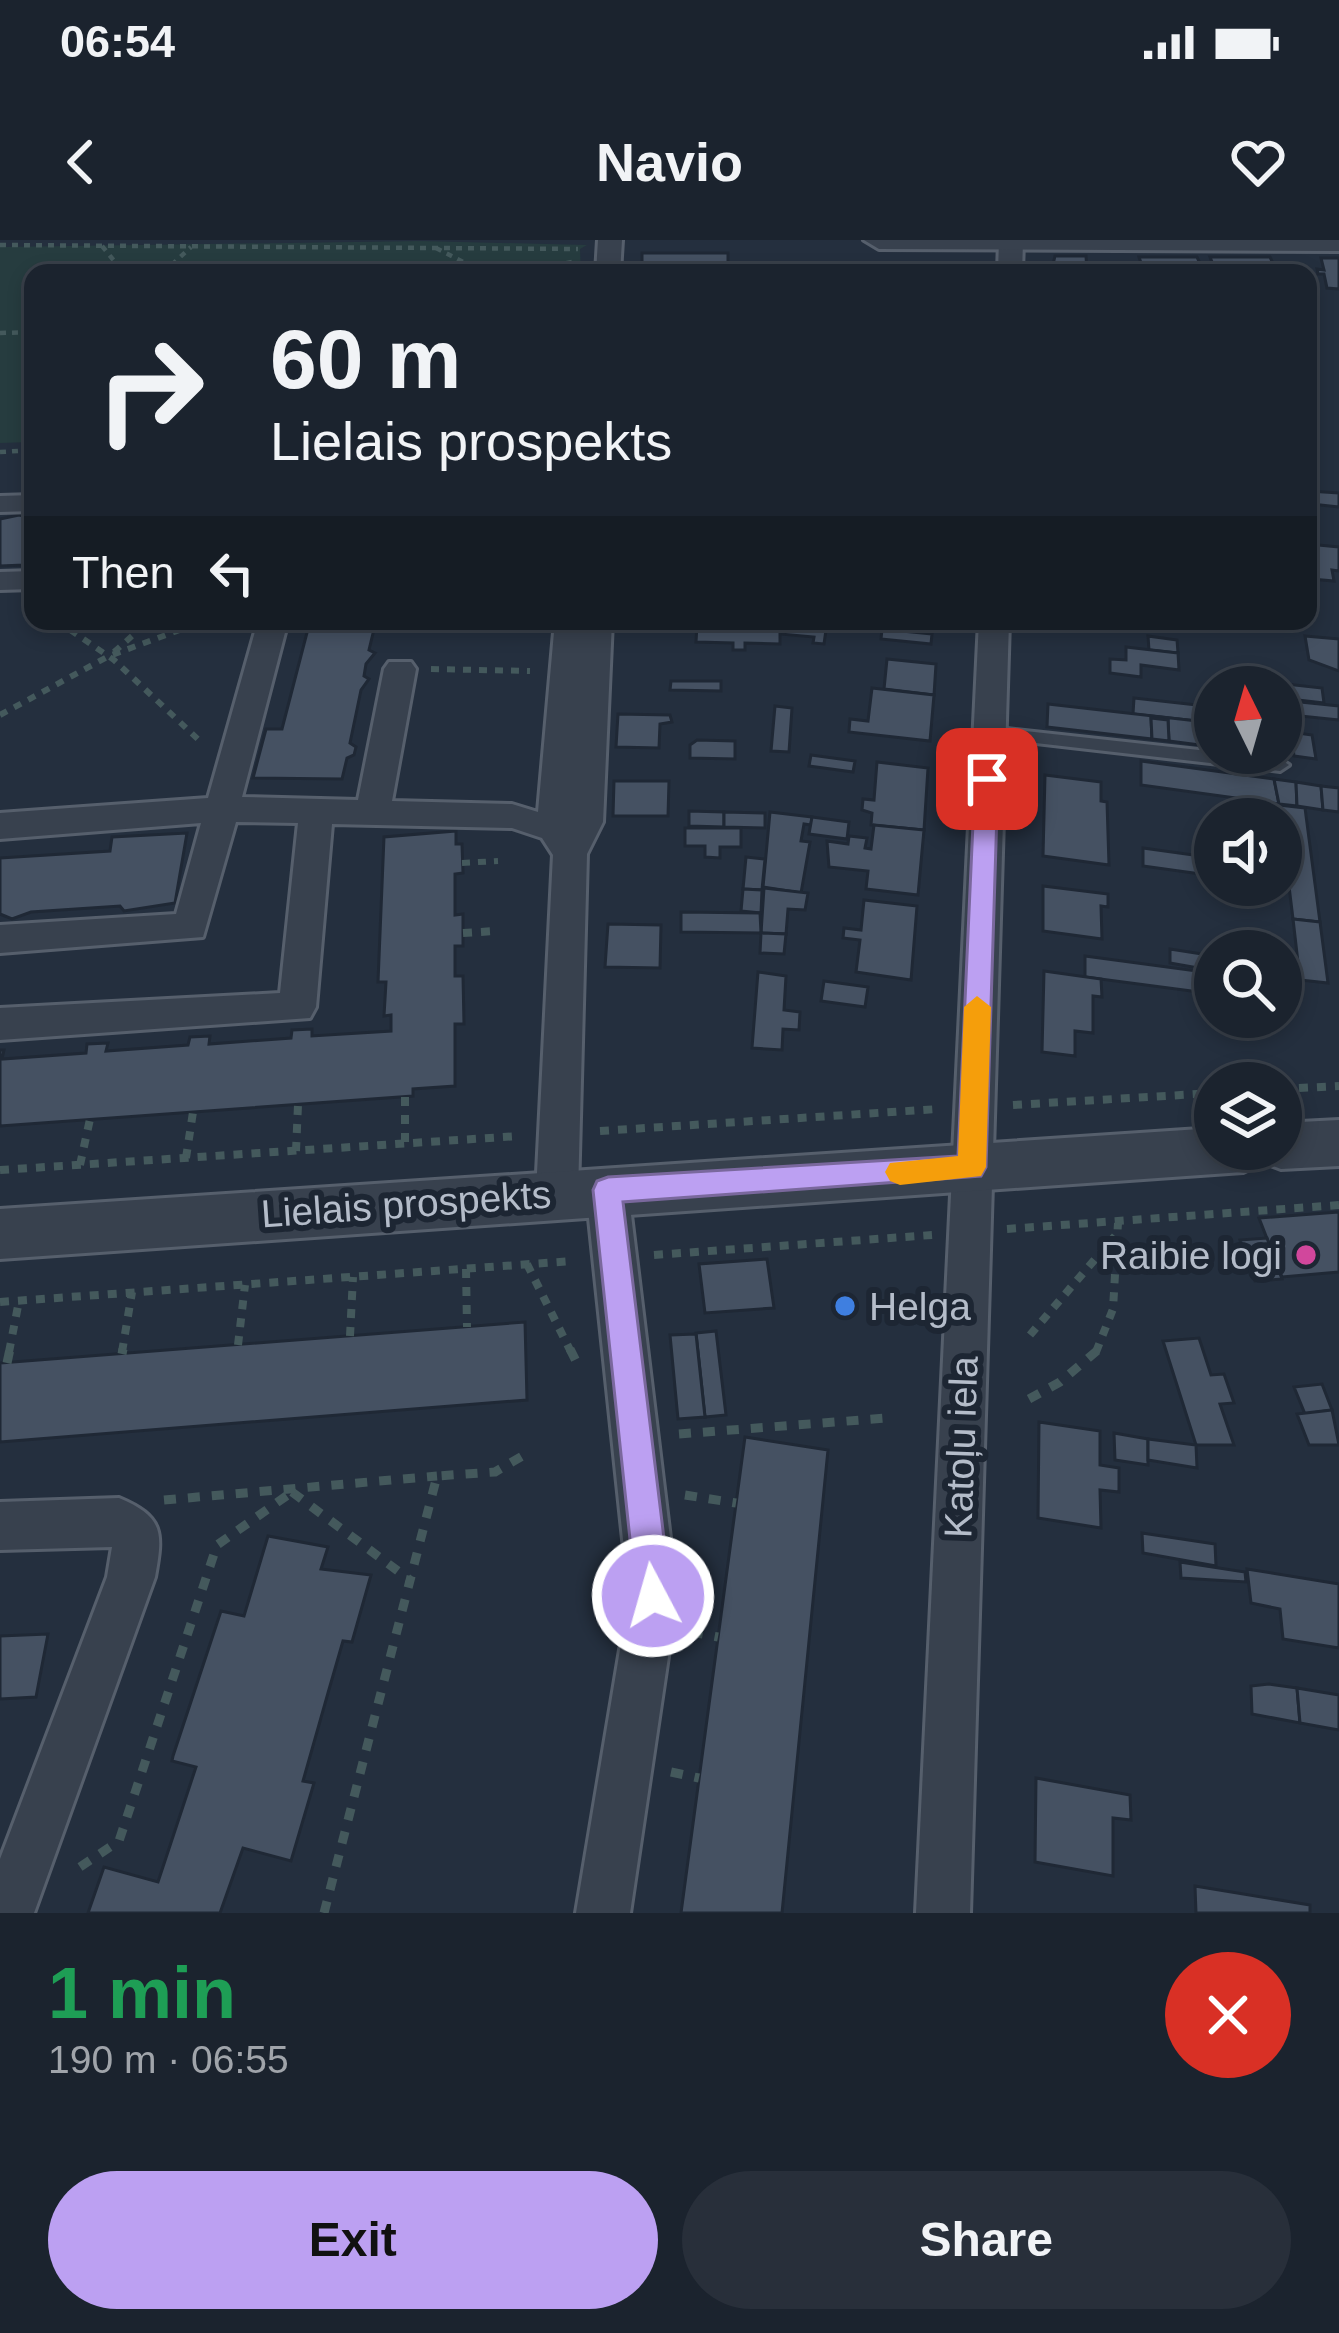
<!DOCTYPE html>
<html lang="en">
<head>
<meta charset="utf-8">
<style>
	body { margin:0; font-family:Arial,sans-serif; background:#282f3a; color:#f1f3f6; height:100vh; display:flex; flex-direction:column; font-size:45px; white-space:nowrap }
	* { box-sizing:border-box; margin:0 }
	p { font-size:39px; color:#a0a4aa }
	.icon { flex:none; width:66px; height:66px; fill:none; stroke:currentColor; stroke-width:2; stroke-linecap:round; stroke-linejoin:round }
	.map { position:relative; height:1673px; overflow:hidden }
	.side { display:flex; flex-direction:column; background:#1b232e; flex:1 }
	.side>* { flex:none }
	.banner { position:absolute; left:24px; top:24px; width:1293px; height:366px; border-radius:24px; box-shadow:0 6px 18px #0003,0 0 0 3px #39404a; background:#1b232e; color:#f1f3f6; overflow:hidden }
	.needle { width:78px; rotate:355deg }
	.tools { position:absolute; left:1194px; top:426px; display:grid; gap:24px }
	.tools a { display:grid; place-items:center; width:108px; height:108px; border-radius:50%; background:#1b232e; box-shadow:0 6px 18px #0003,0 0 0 3px #39404a; font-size:60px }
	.pin { position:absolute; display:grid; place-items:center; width:102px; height:102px; color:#fff; margin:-51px; border-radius:24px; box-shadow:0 6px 18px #0006 }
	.me { position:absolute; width:132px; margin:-66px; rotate:354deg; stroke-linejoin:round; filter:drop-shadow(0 0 9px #0008) }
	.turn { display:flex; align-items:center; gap:42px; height:252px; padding:0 48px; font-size:54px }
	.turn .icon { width:156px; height:156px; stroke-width:2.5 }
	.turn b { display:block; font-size:84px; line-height:102px }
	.then { display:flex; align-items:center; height:114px; padding:0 48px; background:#0003; gap:24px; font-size:45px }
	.round { display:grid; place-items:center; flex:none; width:126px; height:126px; border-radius:63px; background:#282f3a }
	.headline { display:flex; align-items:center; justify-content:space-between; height:204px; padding:0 48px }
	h1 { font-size:72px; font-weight:700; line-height:90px; color:#1e9e55 }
	.button { display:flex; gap:24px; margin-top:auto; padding:24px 48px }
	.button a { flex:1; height:138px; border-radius:72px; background:#bca0f2; color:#111; font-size:48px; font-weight:700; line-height:138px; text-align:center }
	.button a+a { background:#282f3a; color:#f1f3f6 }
	.status { display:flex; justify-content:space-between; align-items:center; height:84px; padding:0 60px; background:#1b232e; direction:ltr }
	.status svg { height:33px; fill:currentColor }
	header { display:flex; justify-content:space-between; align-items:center; height:156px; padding:0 48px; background:#1b232e; font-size:54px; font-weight:700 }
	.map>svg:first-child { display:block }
	.green { fill:#263c3f }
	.building { fill:#455162; stroke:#1f2835; stroke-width:3 }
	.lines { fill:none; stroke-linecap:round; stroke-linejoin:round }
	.service-casing { stroke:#565f6c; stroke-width:6 }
	.minor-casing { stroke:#565f6c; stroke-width:6 }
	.tertiary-casing { stroke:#565f6c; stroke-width:6 }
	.path-far3 { stroke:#44595c; stroke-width:4.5; stroke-dasharray:6 6; stroke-linecap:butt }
	.path-far2 { stroke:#44595c; stroke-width:6; stroke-dasharray:8 8; stroke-linecap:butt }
	.path-far1 { stroke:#44595c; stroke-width:8; stroke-dasharray:9 9; stroke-linecap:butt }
	.path { stroke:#44595c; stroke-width:9; stroke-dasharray:12 12; stroke-linecap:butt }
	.service { fill:#38414e; fill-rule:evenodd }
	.minor { fill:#38414e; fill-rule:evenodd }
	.tertiary { fill:#38414e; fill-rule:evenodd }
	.route { fill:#bca0f2; stroke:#7a689d; stroke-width:3 }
	.slow { fill:#f59e0b }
	.hotel-dot { fill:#d1479c; stroke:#1d2633; stroke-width:4.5 }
	.shop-dot { fill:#3f7fe0; stroke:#1d2633; stroke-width:4.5 }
	.labels { text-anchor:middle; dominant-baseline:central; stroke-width:12; stroke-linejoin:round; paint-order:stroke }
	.street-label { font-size:39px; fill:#b4bcc9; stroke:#1d2633 }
	.poi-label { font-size:39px; fill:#b4bcc9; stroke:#1d2633; text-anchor:end }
</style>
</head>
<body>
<div class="status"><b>06:54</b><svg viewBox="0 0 49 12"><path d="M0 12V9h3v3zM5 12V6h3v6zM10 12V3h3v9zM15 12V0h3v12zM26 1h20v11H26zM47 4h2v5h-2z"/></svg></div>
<header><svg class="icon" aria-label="back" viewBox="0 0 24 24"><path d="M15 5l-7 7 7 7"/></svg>Navio<svg class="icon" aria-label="heart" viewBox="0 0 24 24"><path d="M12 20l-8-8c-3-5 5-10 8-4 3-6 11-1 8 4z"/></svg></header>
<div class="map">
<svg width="1339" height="1673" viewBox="0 0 1339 1673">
	<rect width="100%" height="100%" fill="#242f3e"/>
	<!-- green -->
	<polygon class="green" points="421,1 587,5 580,9 581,33 33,33 33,202 0,203 0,7"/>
	<!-- building -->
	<g class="building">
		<rect x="642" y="13" width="86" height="20"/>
		<polygon points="1055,16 1086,16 1087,32 1097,33 1051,33"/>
		<polygon points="1139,17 1197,17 1204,32 1144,32"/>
		<polygon points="1210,17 1270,17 1277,32 1216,32"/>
		<polygon points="1321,18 1339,18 1339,49 1327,48 1324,34 1318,34 1317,29 1324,30"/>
		<polygon points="1309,251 1339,253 1339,267 1311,264 1312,270 1308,270"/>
		<polygon points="19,275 33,278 33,315 27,315 24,325 0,326 0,279"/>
		<polygon points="1308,304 1339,307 1339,331 1332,330 1334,341 1311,339"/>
		<polygon points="310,381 376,381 369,410 375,413 366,424 364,436 369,439 361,450 350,503 356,507 354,515 347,518 342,539 253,538 266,489 282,489"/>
		<polygon points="780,381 827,383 824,404 813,403 814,397 780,394"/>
		<polygon points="697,385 780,386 780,404 745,403 745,410 733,410 733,403 696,402"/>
		<polygon points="882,389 932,394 931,404 881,399"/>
		<polygon points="1148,396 1177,400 1178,413 1149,410"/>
		<polygon points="1305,396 1339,399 1339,431 1309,420"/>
		<polygon points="1126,407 1178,413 1179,430 1141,425 1141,437 1110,433 1110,419 1126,420"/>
		<polygon points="887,419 936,424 934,455 884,449"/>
		<polygon points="671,441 721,441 721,451 670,450"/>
		<polygon points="1286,444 1322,448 1324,463 1289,459"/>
		<polygon points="872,448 934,455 930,501 849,492 850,479 868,481"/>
		<polygon points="1134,458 1215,467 1215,483 1133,474"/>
		<polygon points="1281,460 1339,466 1339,480 1281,474"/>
		<polygon points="1048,464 1215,483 1215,507 1169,501 1168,480 1151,478 1152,499 1047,487"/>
		<polygon points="775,466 792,468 789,512 771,511"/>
		<polygon points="618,474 670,475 672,482 660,484 659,508 616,507"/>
		<polygon points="1151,478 1168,480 1169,501 1152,499"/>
		<polygon points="1291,492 1312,495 1316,519 1294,516"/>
		<polygon points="697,500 735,501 735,519 690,518 690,505"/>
		<polygon points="811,515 855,521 853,532 809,526"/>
		<polygon points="1141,521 1274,539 1279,564 1141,545"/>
		<polygon points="877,522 928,528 924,590 871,585 872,573 862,570 863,559 874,560"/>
		<polygon points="1045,535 1101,542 1101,561 1107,562 1109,625 1043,616"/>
		<polygon points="1274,539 1296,542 1297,566 1279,564"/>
		<polygon points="614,541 669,541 668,576 613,576"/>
		<polygon points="1296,542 1321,546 1323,570 1297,566"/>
		<polygon points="1321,546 1339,548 1339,572 1323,570"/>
		<polygon points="1279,565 1305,568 1320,682 1293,679"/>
		<polygon points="689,571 724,572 724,587 689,586"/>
		<polygon points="724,572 765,573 765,588 724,587"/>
		<polygon points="770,572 812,577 811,585 804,584 801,601 810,602 801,653 763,647"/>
		<polygon points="812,577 849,582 847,599 809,594"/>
		<polygon points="874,585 924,590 918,655 866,649 868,631 829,627 827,601 848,604 849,596 867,598 865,608 871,609"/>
		<polygon points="685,588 741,588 741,607 720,607 720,618 705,617 705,606 685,606"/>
		<polygon points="456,591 456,604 462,604 463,633 455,634 455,675 463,674 463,706 455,706 455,736 463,736 464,784 455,784 455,846 413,849 413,856 0,886 0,810 4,810 2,819 86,813 87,804 108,803 106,811 188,805 190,797 210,796 209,804 291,798 292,790 312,789 312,796 391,791 391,775 384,776 386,742 378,742 384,597"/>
		<polygon points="187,593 175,663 124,671 120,666 31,672 12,679 0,674 0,618 110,611 112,597"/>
		<polygon points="1143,608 1215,618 1215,636 1143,626"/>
		<polygon points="746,617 765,619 762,650 743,649"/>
		<polygon points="1043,646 1108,654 1108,667 1101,666 1102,699 1043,691"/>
		<polygon points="764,648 808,653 805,670 788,669 786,694 761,693"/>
		<polygon points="743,649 762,650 761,673 741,671"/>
		<polygon points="864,660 917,666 911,740 856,732 860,700 843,698 844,688 861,690"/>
		<polygon points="681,672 760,673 761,693 681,692"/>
		<polygon points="1293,679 1320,682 1328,743 1300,740"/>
		<polygon points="608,684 661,685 660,728 605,727"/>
		<polygon points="761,693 786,694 784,714 760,713"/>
		<polygon points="1170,709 1215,716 1215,731 1170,723"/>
		<polygon points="1085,716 1197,731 1199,752 1085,737"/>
		<polygon points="1044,731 1101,739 1102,757 1093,756 1093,793 1075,791 1075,816 1042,812"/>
		<polygon points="758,732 786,736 784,770 800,772 799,790 783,789 782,810 752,808"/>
		<polygon points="824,741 868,747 865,767 821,761"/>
		<polygon points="1339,972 1339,1032 1282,1037 1259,978"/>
		<polygon points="1267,998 1282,1039 1255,1041 1240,1000"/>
		<polygon points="767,1019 774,1068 705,1073 699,1024"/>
		<polygon points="525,1082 527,1160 0,1202 0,1123"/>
		<polygon points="716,1091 726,1175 705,1177 696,1093"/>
		<polygon points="696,1094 705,1177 678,1179 670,1095"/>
		<polygon points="1199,1098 1211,1135 1224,1134 1234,1163 1220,1164 1234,1205 1196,1205 1163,1101"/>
		<polygon points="1322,1144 1332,1170 1305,1174 1294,1147"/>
		<polygon points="1332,1170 1339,1205 1309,1205 1297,1174"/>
		<polygon points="1039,1182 1100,1191 1100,1225 1119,1228 1119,1252 1100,1250 1101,1288 1038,1278"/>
		<polygon points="1114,1193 1148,1199 1148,1225 1115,1220"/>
		<polygon points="745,1197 828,1210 782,1673 681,1673"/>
		<polygon points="1148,1199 1196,1205 1197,1228 1148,1220"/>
		<polygon points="1142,1293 1215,1304 1216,1326 1143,1313"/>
		<polygon points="268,1296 328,1307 321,1329 371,1335 352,1402 343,1401 328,1453 303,1541 314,1543 291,1621 243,1608 220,1673 88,1673 104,1627 158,1642 196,1527 172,1521 173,1516 221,1371 244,1376"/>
		<polygon points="1180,1322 1245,1332 1246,1342 1181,1338"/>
		<polygon points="1247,1329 1339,1344 1339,1408 1283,1399 1280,1369 1251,1363"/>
		<polygon points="48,1394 36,1457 0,1459 0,1396"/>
		<polygon points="1269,1444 1297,1448 1300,1483 1252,1474 1251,1446"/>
		<polygon points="1297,1448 1339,1455 1339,1490 1300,1483"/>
		<polygon points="1036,1538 1130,1555 1131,1580 1113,1578 1113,1636 1035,1622"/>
		<polygon points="1195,1646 1310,1665 1310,1673 1196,1673"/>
	</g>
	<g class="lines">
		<!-- service casing -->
		<g class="service-casing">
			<polygon id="service" points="989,487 1280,519 1289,525 1280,531 983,497 980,493"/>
		</g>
		<!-- minor casing -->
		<g class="minor-casing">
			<g id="minor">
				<polygon points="598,0 622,0 620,33 596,33"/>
				<polygon points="999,0 1023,0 1022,33 998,33"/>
				<polygon points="33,255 33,271 0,272 0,256"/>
				<polygon points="33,331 33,349 0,350 0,332"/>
				<polygon points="258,381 288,381 242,557 358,560 384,429 389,422 411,422 416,429 392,561 512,564 538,572 555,381 612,381 603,582 587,614 578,953 572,966 557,971 542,966 536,953 553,615 542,598 512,588 332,584 316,767 310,778 0,800 0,768 280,753 298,583 236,582 203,697 0,713 0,685 176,674 201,583 0,599 0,573 208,558"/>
				<polygon points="979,381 1009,381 970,1673 916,1673"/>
				<polygon points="607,932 622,937 628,950 677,1356 630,1673 576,1673 629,1356 586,950 592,937"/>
				<path d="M119,1258C164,1277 163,1293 155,1337L34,1673H0V1619L107,1337L112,1307L0,1310V1262Z"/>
			</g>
		</g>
		<!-- tertiary casing -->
		<g class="tertiary-casing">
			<g id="tertiary">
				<polygon points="864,0 1339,0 1339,11 879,9"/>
				<polygon points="1339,880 1339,926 1281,929 1263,922 1243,932 0,1019 0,969 1215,888 1215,909 1281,909 1281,883"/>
			</g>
		</g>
		<!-- path-far3 -->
		<g class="path-far3">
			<polyline points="0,5 578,9"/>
			<polyline points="102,6 124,33"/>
			<polyline points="436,8 485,33"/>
			<polyline points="163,33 191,7"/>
			<polyline points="519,33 576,21"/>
			<polyline points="0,93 33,92"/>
			<polyline points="0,212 33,210"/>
		</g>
		<!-- path-far2 -->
		<g class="path-far2">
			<polyline points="57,381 114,420 202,503"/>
			<polyline points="114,412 149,381"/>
			<polyline points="431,429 530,431"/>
			<polyline points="0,475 109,416 204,381"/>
			<polyline points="462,623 498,621"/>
		</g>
		<!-- path-far1 -->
		<g class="path-far1">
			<polyline points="463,693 496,691"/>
			<polyline points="1281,849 1339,846"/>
			<polyline points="405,857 405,904"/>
			<polyline points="1013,865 1215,853"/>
			<polyline points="600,891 938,869"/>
			<polyline points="296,911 298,865"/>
			<polyline points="186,918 193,872"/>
			<polyline points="80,925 90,879"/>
			<polyline points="0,930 519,896"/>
			<polyline points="1007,989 1339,965"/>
			<polyline points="654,1015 932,995"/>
			<polyline points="527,1024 571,1112"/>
			<polyline points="466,1029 467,1087"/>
			<polyline points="0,1062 573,1021"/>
			<polyline points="1030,1095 1115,996"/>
			<polyline points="350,1096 353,1037"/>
			<polyline points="238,1105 245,1045"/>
			<polyline points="9,1112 19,1061"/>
			<polyline points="122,1112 132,1052"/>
			<polyline points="1096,1112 1113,1069 1118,983"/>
		</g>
		<!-- path -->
		<g class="path">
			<polyline points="570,1109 578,1125 584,1125"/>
			<polyline points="122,1114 123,1109"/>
			<polyline points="7,1123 10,1109"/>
			<polyline points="1029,1159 1060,1142 1099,1109"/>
			<polyline points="679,1194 887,1178"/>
			<polyline points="292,1252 410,1340"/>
			<polyline points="685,1255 736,1263"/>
			<polyline points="164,1260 437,1236"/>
			<polyline points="691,1392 718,1397"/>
			<polyline points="671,1532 699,1538"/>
			<polyline points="80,1627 119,1601 217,1305 292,1252 292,1247"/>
			<polyline points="324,1673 437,1236 495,1232 531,1211"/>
		</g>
		<!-- service -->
		<use href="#service" class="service"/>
		<!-- minor -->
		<use href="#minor" class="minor"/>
		<!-- tertiary -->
		<use href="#tertiary" class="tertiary"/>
	</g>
	<!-- route -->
	<polygon class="route" points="987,531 998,539 986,927 981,936 623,962 671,1356 666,1368 653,1373 641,1368 636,1356 593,950 597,941 608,937 958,916 975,539"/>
	<!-- slow -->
	<polygon class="slow" points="977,756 991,767 986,927 981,936 900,945 890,941 885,932 890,923 958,916 964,767"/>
	<!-- markers -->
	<circle class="hotel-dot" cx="1306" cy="1015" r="12"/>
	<circle class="shop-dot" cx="845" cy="1066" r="12"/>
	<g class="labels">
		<!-- street labels -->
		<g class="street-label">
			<text transform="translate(406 964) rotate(-4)">Lielais prospekts</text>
			<text transform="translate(961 1207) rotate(-88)">Katoļu iela</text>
		</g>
		<!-- poi labels -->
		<g class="poi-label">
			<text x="1282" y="1015">Raibie logi</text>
			<text x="869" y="1066" text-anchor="start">Helga</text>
		</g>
	</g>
</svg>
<div class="tools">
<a><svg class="needle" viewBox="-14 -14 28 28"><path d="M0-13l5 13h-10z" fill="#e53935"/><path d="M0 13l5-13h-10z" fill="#a0a4aa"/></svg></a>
<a><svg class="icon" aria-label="sound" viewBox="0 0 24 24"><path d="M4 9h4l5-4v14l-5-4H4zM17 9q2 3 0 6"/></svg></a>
<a><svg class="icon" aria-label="search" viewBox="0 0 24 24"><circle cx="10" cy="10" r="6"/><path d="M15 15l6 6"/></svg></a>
<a><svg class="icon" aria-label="layers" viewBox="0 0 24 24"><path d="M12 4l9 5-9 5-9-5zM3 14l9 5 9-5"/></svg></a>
</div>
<div class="pin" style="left:987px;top:539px;background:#d93025"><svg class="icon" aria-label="arrive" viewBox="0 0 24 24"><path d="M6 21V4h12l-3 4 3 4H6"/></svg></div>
<svg class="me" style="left:653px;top:1356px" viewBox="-20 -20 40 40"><circle r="17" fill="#bca0f2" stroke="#fff" stroke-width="3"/><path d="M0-11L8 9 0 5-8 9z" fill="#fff"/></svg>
<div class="banner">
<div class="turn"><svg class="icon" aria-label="right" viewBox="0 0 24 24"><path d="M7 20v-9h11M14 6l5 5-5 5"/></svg><div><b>60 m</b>Lielais prospekts</div></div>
<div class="then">Then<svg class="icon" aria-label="left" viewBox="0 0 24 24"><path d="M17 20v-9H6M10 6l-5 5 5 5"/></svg></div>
</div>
</div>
<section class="side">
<div class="headline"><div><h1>1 min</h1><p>190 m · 06:55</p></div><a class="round" style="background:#d93025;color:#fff"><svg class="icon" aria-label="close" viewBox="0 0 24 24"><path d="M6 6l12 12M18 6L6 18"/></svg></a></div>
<div class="button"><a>Exit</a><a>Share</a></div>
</section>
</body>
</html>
